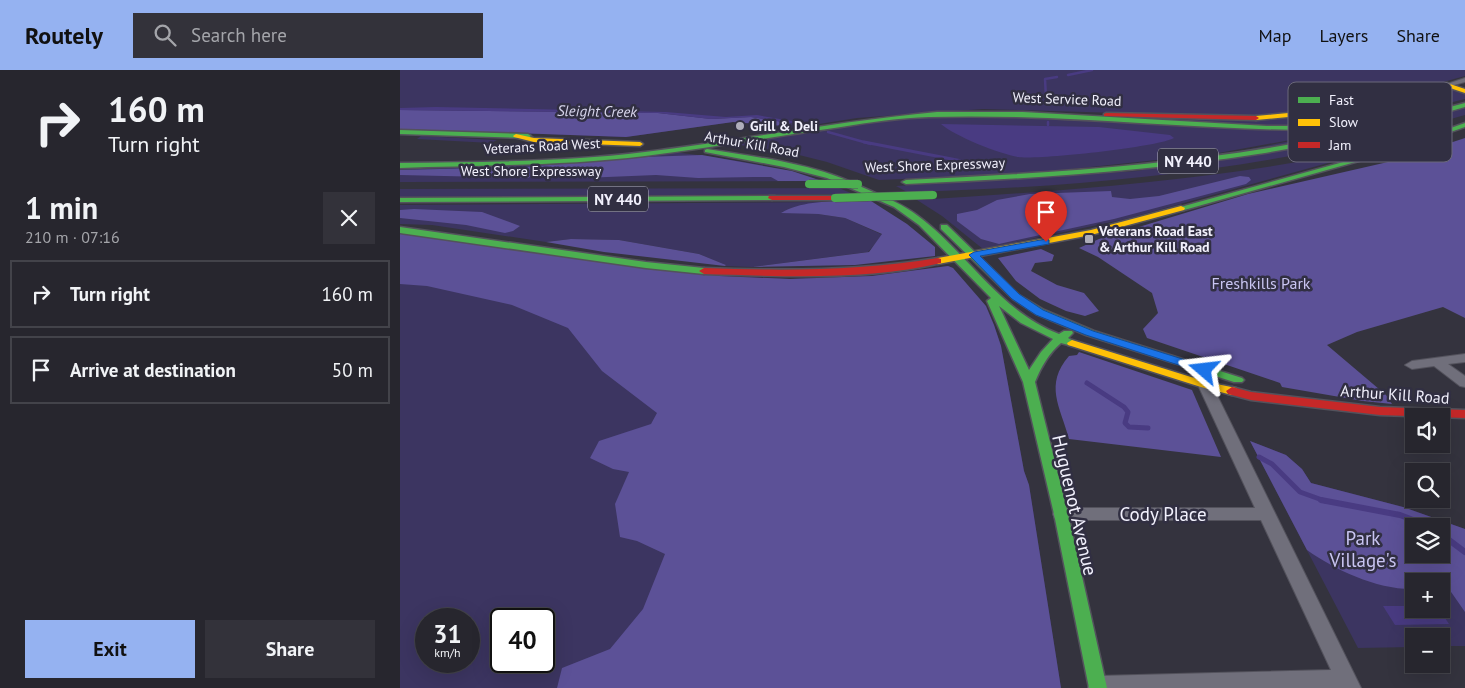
<!DOCTYPE html>
<html lang="en">
<head>
<meta charset="utf-8">
<style>
	body { margin:0; font-family:"PT Sans",sans-serif; background:#33323a; color:#f1f3f6; height:100vh; display:flex; flex-direction:column; font-size:19px; white-space:nowrap }
	* { box-sizing:border-box; margin:0 }
	p { font-size:16px; color:#a4a5aa }
	.icon { flex:none; width:28px; height:28px; fill:none; stroke:currentColor; stroke-width:2; stroke-linecap:round; stroke-linejoin:round }
	.map { position:relative; flex:1; overflow:hidden }
	.drawer { display:flex; flex-direction:column; background:#27262e; width:400px }
	.drawer>* { flex:none }
	.hud { background:#27262e; color:#f1f3f6; overflow:hidden }
	.buttons { position:absolute; left:1005px; top:338px; display:grid; gap:10px }
	.buttons a { display:grid; place-items:center; width:45px; height:45px; border-radius:0px; background:#27262e; box-shadow:0 5px 20px #0002,0 0 0 1px #43434a; font-size:25px }
	.speed { position:absolute; left:15px; top:538px; display:flex; gap:10px; font-size:25px; font-weight:700; text-align:center }
	.speed>* { display:grid; place-content:center; width:65px; height:65px; border-radius:50%; background:#27262e; box-shadow:0 5px 20px #0002,0 0 0 1px #43434a; line-height:1 }
	.speed small { font-size:12px; font-weight:400 }
	.speed .limit { border:2px solid #111; border-radius:8px; background:#fff; color:#111 }
	.pin { position:absolute; display:grid; place-items:center; width:42px; height:42px; color:#fff; margin:-51px -21px; border-radius:50% 50% 50% 0; rotate:-45deg; box-shadow:0 0 5px #0007 }
	.pin .icon { rotate:45deg }
	.me { position:absolute; width:55px; margin:-28px; rotate:287deg; stroke-linejoin:round; filter:drop-shadow(0 0 4px #0008) }
	.turn { display:flex; align-items:center; gap:18px; height:105px; padding:0 25px; font-size:22px }
	.turn .icon { width:65px; height:65px; stroke-width:2.5 }
	.turn b { display:block; font-size:35px; line-height:42px }
	.round { display:grid; place-items:center; flex:none; width:52px; height:52px; border-radius:0px; background:#33323a }
	.headline { display:flex; align-items:center; justify-content:space-between; height:85px; padding:0 25px }
	h1 { font-size:30px; font-weight:700; line-height:38px }
	.button { display:flex; gap:10px; margin-top:auto; padding:10px 25px }
	.button a { flex:1; height:58px; border-radius:0px; background:#95b2f1; color:#111; font-size:20px; font-weight:700; line-height:58px; text-align:center }
	.button a+a { background:#33323a; color:#f1f3f6 }
	ul { padding:0; list-style:none }
	li { display:flex; align-items:center; gap:15px; height:68px; margin:0 10px 8px; padding:0 15px; border:2px solid #43434a; border-radius:0px }
	li div { flex:1 }
	li b { display:block; font-size:19px }
	li em { font-style:normal }
	header { display:flex; align-items:center; gap:30px; box-sizing:border-box; height:70px; padding:0 25px; background:#95b2f1; color:#111 }
	header strong { font-size:24px }
	nav { display:flex; gap:28px; margin-inline-start:auto; font-size:18px }
	.search { width:350px; height:45px; background:#33323a; display:flex; align-items:center; gap:12px; box-sizing:border-box; padding:0 18px; border-radius:0px; color:#a4a5aa; font-size:19px }
	main { display:flex; flex:1; min-height:0 }
	.map>svg:first-child { display:block }
	.green { fill:#3c3561; fill-rule:evenodd }
	.forest { fill:#5c5197; fill-rule:evenodd }
	.water { fill:#493b82 }
	.lines { fill:none; stroke-linecap:round; stroke-linejoin:round }
	.stream-far3 { stroke:#493b82; stroke-width:2.5 }
	.stream-far2 { stroke:#493b82; stroke-width:3 }
	.stream-far1 { stroke:#493b82; stroke-width:5 }
	.stream { stroke:#493b82; stroke-width:6 }
	.street-casing { stroke:#53525c; stroke-width:2 }
	.fast-casing { stroke:#53525c; stroke-width:3 }
	.slow-casing { stroke:#53525c; stroke-width:3 }
	.jam-casing { stroke:#53525c; stroke-width:3 }
	.street { fill:#706f7b; fill-rule:evenodd }
	.fast { fill:#4caf50; fill-rule:evenodd }
	.slow { fill:#ffc107; fill-rule:evenodd }
	.jam { fill:#c62828; fill-rule:evenodd }
	.fast-bridge-casing { stroke:#53525c; stroke-width:9; stroke-linecap:butt }
	.fast-bridge { stroke:#4caf50; stroke-width:8 }
	.route { fill:#1a73e8; stroke:#114b97 }
	.poi-dot { fill:#afaeba; stroke:#312f42; stroke-width:2 }
	.labels { text-anchor:middle; dominant-baseline:central; stroke-width:5; stroke-linejoin:round; paint-order:stroke }
	.far-street-label { font-size:14px; fill:#f1f0fc; stroke:#312f42 }
	.far-poi-label { font-size:14px; font-weight:bold; fill:#f1f0fc; stroke:#312f42; text-anchor:start }
	.far-water-label { font-size:15px; font-style:italic; fill:#d7d5ec; stroke:#312f42 }
	.shield { fill:#312f42; stroke:#b7b6c4; stroke-width:1 }
	.shield-label { font-size:15px; font-weight:bold; fill:#f1f0fc }
	.park-label { font-size:16px; fill:#c9c5f2; stroke:#312f42 }
	.street-label { font-size:16px; fill:#f1f0fc; stroke:#312f42 }
	.near-street-label { font-size:19px; fill:#f1f0fc; stroke:#312f42 }
	.near-park-label { font-size:19px; fill:#c9c5f2; stroke:#312f42 }
	.key { fill:#312f42; stroke:#6b697a; stroke-width:1 }
	.key-label { font-size:14px; fill:#f1f0fc }
</style>
</head>
<body>
<header>
<strong>Routely</strong>
<div class="search"><svg class="icon" aria-label="search" viewBox="0 0 24 24"><circle cx="10" cy="10" r="6"/><path d="M15 15l6 6"/></svg>Search here</div>
<nav><a>Map</a><a>Layers</a><a>Share</a></nav>
</header>
<main>
<section class="drawer">
<div class="hud">
<div class="turn"><svg class="icon" aria-label="right" viewBox="0 0 24 24"><path d="M7 20v-9h11M14 6l5 5-5 5"/></svg><div><b>160 m</b>Turn right</div></div>
</div>
<div class="headline"><div><h1>1 min</h1><p>210 m · 07:16</p></div><a class="round"><svg class="icon" aria-label="close" viewBox="0 0 24 24"><path d="M6 6l12 12M18 6L6 18"/></svg></a></div>
<ul>
<li><svg class="icon" aria-label="right" viewBox="0 0 24 24"><path d="M7 20v-9h11M14 6l5 5-5 5"/></svg><div><b>Turn right</b></div><em>160 m</em></li>
<li><svg class="icon" aria-label="arrive" viewBox="0 0 24 24"><path d="M6 21V4h12l-3 4 3 4H6"/></svg><div><b>Arrive at destination</b></div><em>50 m</em></li>
</ul>
<div class="button"><a>Exit</a><a>Share</a></div>
</section>
<div class="map">
<svg width="1065" height="618" viewBox="0 0 1065 618">
	<rect width="100%" height="100%" fill="#34333e"/>
	<!-- green -->
	<g class="green">
		<polygon points="0,0 1065,0 1065,6 964,34 908,42 858,45 823,46 583,39 457,48 394,58 333,52 226,67 0,59"/>
		<path d="M1042,19L1052,20L1065,24V29L1012,42L911,57L742,49C814,49 889,54 960,40C988,35 1015,26 1042,19Z"/>
		<path d="M1065,37V45C885,98 695,117 507,122L496,116L737,101Z"/>
		<polygon points="580,45 910,60 962,57 813,84 625,104 479,110 427,92 395,84 334,74 503,48"/>
		<polygon points="21,66 97,70 91,73 17,69"/>
		<path d="M989,74L993,75L726,149L583,179L542,146L517,130C676,120 834,109 989,74Z"/>
		<path d="M273,82C323,88 373,95 422,111L0,112V99L187,93Z"/>
		<polygon points="439,118 453,124 0,127 0,119"/>
		<polygon points="427,132 382,142 418,144 445,148 483,165 468,182 352,197 325,196 326,195 299,184 219,170 171,169 146,172 32,155 0,154 0,135"/>
		<path d="M0,163L319,206L390,209L472,206L548,196L553,198L594,255L601,276L624,401L629,415L661,618H0ZM26,549H69V591H26ZM101,549H144V591H101Z"/>
		<path d="M850,371L886,385L902,399L911,413L1003,437L1065,459V576H1041V566H1014V577L958,578ZM1014,456H1041V484H1014ZM1014,511H1041V539H1014Z"/>
	</g>
	<!-- forest -->
	<g class="forest">
		<polygon points="0,40 258,43 311,49 351,47 390,53 387,56 333,52 226,67 0,59"/>
		<polygon points="1065,68 1065,248 1043,237 957,262 927,275 986,325 992,334 963,331 882,317 880,313 747,268 743,259 758,243 752,223 698,187 679,178 699,169 848,124 1001,89"/>
		<polygon points="302,85 392,101 422,111 378,111 371,107 354,107 298,108 256,105 183,108 153,100 142,100 128,108 0,105 0,100 125,97 243,87"/>
		<polygon points="840,106 849,107 851,110 846,114 714,149 599,174 581,169 557,151 557,144 577,140 597,130 630,124 711,121 712,127 730,129 759,126"/>
		<path d="M471,131L507,154L535,177V186L455,195L352,197L469,182L482,164L445,148L418,144L381,143C406,128 442,132 471,131Z"/>
		<polygon points="14,139 82,142 120,156 113,161 105,163 66,155 0,148 0,140"/>
		<polygon points="0,163 319,206 390,209 472,206 548,196 553,198 586,236 594,255 601,276 624,401 629,415 661,618 157,618 162,598 210,579 243,539 265,484 237,471 220,467 215,434 229,402 213,399 190,388 199,371 251,354 257,343 202,301 168,258 112,235 27,216 0,214"/>
		<polygon points="171,169 219,170 299,184 326,195 325,196 204,182 146,172"/>
		<polygon points="641,179 654,185 652,191 635,193 631,201 657,215 684,223 699,241 685,246 666,241 640,229 616,211 598,188"/>
		<path d="M679,282L792,320L821,387L669,369C660,336 644,315 669,286L677,285Z"/>
		<path d="M850,371L886,385L902,399L911,413L1003,437L1065,459V542L1049,519H1041V511H1014V519C978,520 935,500 907,480ZM1014,456H1041V484H1014Z"/>
	</g>
	<!-- water -->
	<g class="water">
		<polygon points="36,37 266,42 326,47 357,45 397,52 390,53 351,47 311,49 258,43 0,40 0,38"/>
		<path d="M541,54L699,57L770,65L774,68C758,77 639,90 618,87C600,84 554,66 541,54Z"/>
		<polygon points="983,536 1014,536 1014,539 1039,539 1049,554 995,555"/>
	</g>
	<g class="lines">
		<!-- stream-far3 -->
		<g class="stream-far3">
			<polyline points="668,5 692,0"/>
			<polyline points="646,26 657,26"/>
			<polyline points="646,28 645,9 657,7"/>
			<polyline points="648,52 648,55"/>
			<polyline points="428,62 471,74"/>
		</g>
		<!-- stream-far2 -->
		<polyline class="stream-far2" points="464,72 562,91"/>
		<!-- stream-far1 -->
		<g class="stream-far1">
			<polyline points="687,313 724,337 728,342 725,353 729,357 748,358"/>
			<polyline points="859,387 872,394 900,422 925,431"/>
		</g>
		<!-- stream -->
		<g class="stream">
			<polyline points="921,430 1000,445 1029,456"/>
			<polyline points="1041,464 1065,482"/>
		</g>
		<!-- street casing -->
		<g class="street-casing">
			<g id="street">
				<polygon points="1065,8 1065,12 1047,17 1044,15"/>
				<polygon points="1065,284 1065,292 1048,294 1065,306 1065,317 1060,316 1034,296 1012,299 1005,295 1012,291"/>
				<polygon points="805,311 810,312 812,315 961,618 688,618 691,609 698,606 931,600 861,450 661,450 655,449 653,444 655,439 661,438 855,438 798,315 800,312"/>
			</g>
		</g>
		<!-- fast casing -->
		<g class="fast-casing">
			<g id="fast">
				<path d="M1065,33V37C997,56 928,73 858,84C741,102 624,109 506,114L502,112L506,110C647,103 790,95 929,67C975,58 1020,45 1065,33Z"/>
				<path d="M537,42H623L867,56H917L920,58L917,60C787,60 658,43 529,47C500,48 470,52 441,57C376,66 311,78 245,86C163,96 82,95 0,98V93C82,92 164,92 245,82C343,70 439,51 537,42Z"/>
				<polygon points="1065,53 1065,57 998,80 784,140 777,138 994,78"/>
				<polygon points="0,60 128,64 131,66 128,68 0,64"/>
				<path d="M307,79C349,86 393,91 433,105C446,109 459,116 471,121C487,128 504,135 518,146C568,183 599,241 659,264L664,261H672L673,263L668,268L677,273L676,275L672,276L661,273C649,283 641,297 635,312L668,444L707,618H689L654,444L623,312L587,231L591,228L519,155L494,137L427,108L384,97L305,82V80ZM599,236L621,253L653,269L641,282L629,300Z"/>
				<polygon points="375,126 376,128 372,130 0,132 0,128"/>
				<polygon points="541,155 547,155 619,225 644,240 694,261 842,308 844,310 842,312 834,312 686,265 636,244 613,229 541,159"/>
				<polygon points="0,157 246,192 304,198 309,201 304,204 246,198 0,163"/>
			</g>
		</g>
		<!-- slow casing -->
		<g class="slow-casing">
			<g id="slow">
				<polygon points="1047,13 1065,19 1065,23 1047,17 961,40 856,50 853,48 856,46 961,36"/>
				<polygon points="116,64 134,68 240,72 243,74 240,76 134,72 114,67 113,66"/>
				<polygon points="781,136 785,138 784,140 691,165 538,194 534,191 538,188 691,160"/>
				<polygon points="672,270 807,312 836,318 838,321 832,325 801,317 668,275 667,273"/>
			</g>
		</g>
		<!-- jam casing -->
		<g class="jam-casing">
			<g id="jam">
				<polygon points="706,43 856,46 859,48 856,50 704,46 704,44"/>
				<polygon points="369,126 435,126 439,128 435,130 372,130 368,128"/>
				<path d="M538,188L541,189V193C466,211 381,206 304,204L299,201L304,198C383,201 460,201 538,188Z"/>
				<polygon points="832,317 851,322 980,337 1065,340 1065,348 980,345 851,330 828,324 826,321"/>
			</g>
		</g>
		<!-- street -->
		<use href="#street" class="street"/>
		<!-- fast -->
		<use href="#fast" class="fast"/>
		<!-- slow -->
		<use href="#slow" class="slow"/>
		<!-- jam -->
		<use href="#jam" class="jam"/>
		<!-- fast-bridge casing -->
		<g class="fast-bridge-casing">
			<g id="fast-bridge">
				<polyline points="409,114 458,114"/>
				<polyline points="435,128 533,125"/>
			</g>
		</g>
		<!-- fast-bridge -->
		<use href="#fast-bridge" class="fast-bridge"/>
	</g>
	<!-- route -->
	<polygon class="route" points="646,169 649,170 649,174 580,186 619,224 643,240 693,261 808,297 809,300 808,302 800,302 686,265 636,245 612,229 569,185 574,182"/>
	<!-- markers -->
	<g class="poi-dot">
		<circle cx="340" cy="56" r="5"/>
		<rect x="684" y="164" width="10" height="10" rx="2.5"/>
	</g>
	<g class="labels">
		<!-- far-street labels -->
		<g class="far-street-label">
			<text transform="translate(667 29) rotate(2)">West Service Road</text>
			<text transform="translate(352 74) rotate(10)">Arthur Kill Road</text>
			<text transform="translate(142 76) rotate(-3)">Veterans Road West</text>
			<text transform="translate(535 95) rotate(-2)">West Shore Expressway</text>
			<text x="131" y="101">West Shore Expressway</text>
		</g>
		<!-- far-poi labels -->
		<g class="far-poi-label">
			<text x="350" y="56">Grill &amp; Deli</text>
			<text x="699" y="161">Veterans Road East<tspan x="699" dy="16">&amp; Arthur Kill Road</tspan></text>
		</g>
		<!-- far-water labels -->
		<g class="far-water-label">
			<text transform="translate(197 41) rotate(1)">Sleight Creek</text>
		</g>
		<!-- shield labels -->
		<g class="shield">
			<rect x="758" y="78.5" width="60" height="25" rx="4"/>
			<rect x="188" y="116.5" width="60" height="25" rx="4"/>
		</g>
		<g class="shield-label">
			<text x="788" y="91">NY 440</text>
			<text x="218" y="129">NY 440</text>
		</g>
		<!-- park labels -->
		<g class="park-label">
			<text x="861" y="213">Freshkills Park</text>
		</g>
		<!-- street labels -->
		<g class="street-label">
			<text transform="translate(995 324) rotate(4)">Arthur Kill Road</text>
		</g>
		<!-- near-street labels -->
		<g class="near-street-label">
			<text transform="translate(675 435) rotate(77)">Huguenot Avenue</text>
			<text x="763" y="444">Cody Place</text>
		</g>
		<!-- near-park labels -->
		<g class="near-park-label">
			<text x="963" y="468">Park<tspan x="963" dy="22">Village's</tspan></text>
		</g>
	</g>
	<!-- legend -->
	<rect x="888" y="12" width="164" height="80" rx="8" class="key"/>
	<rect x="898" y="27" width="22" height="6" fill="#4caf50"/>
	<rect x="898" y="49" width="22" height="7" fill="#ffc107"/>
	<rect x="898" y="72" width="22" height="6" fill="#c62828"/>
	<g class="key-label">
		<text x="929" y="35">Fast</text>
		<text x="929" y="57">Slow</text>
		<text x="929" y="80">Jam</text>
	</g>
</svg>
<div class="buttons">
<a><svg class="icon" aria-label="sound" viewBox="0 0 24 24"><path d="M4 9h4l5-4v14l-5-4H4zM17 9q2 3 0 6"/></svg></a>
<a><svg class="icon" aria-label="search" viewBox="0 0 24 24"><circle cx="10" cy="10" r="6"/><path d="M15 15l6 6"/></svg></a>
<a><svg class="icon" aria-label="layers" viewBox="0 0 24 24"><path d="M12 4l9 5-9 5-9-5zM3 14l9 5 9-5"/></svg></a>
<a>+</a>
<a>−</a>
</div>
<div class="speed"><div>31<small>km/h</small></div><div class="limit">40</div></div>
<div class="pin" style="left:646px;top:172px;background:#d93025"><svg class="icon" aria-label="arrive" viewBox="0 0 24 24"><path d="M6 21V4h12l-3 4 3 4H6"/></svg></div>
<svg class="me" style="left:804px;top:300px" viewBox="-20 -20 40 40"><path d="M0-17L14 15 0 8-14 15z" fill="#1a73e8" stroke="#fff" stroke-width="4"/></svg>
</div>
</main>
</body>
</html>
